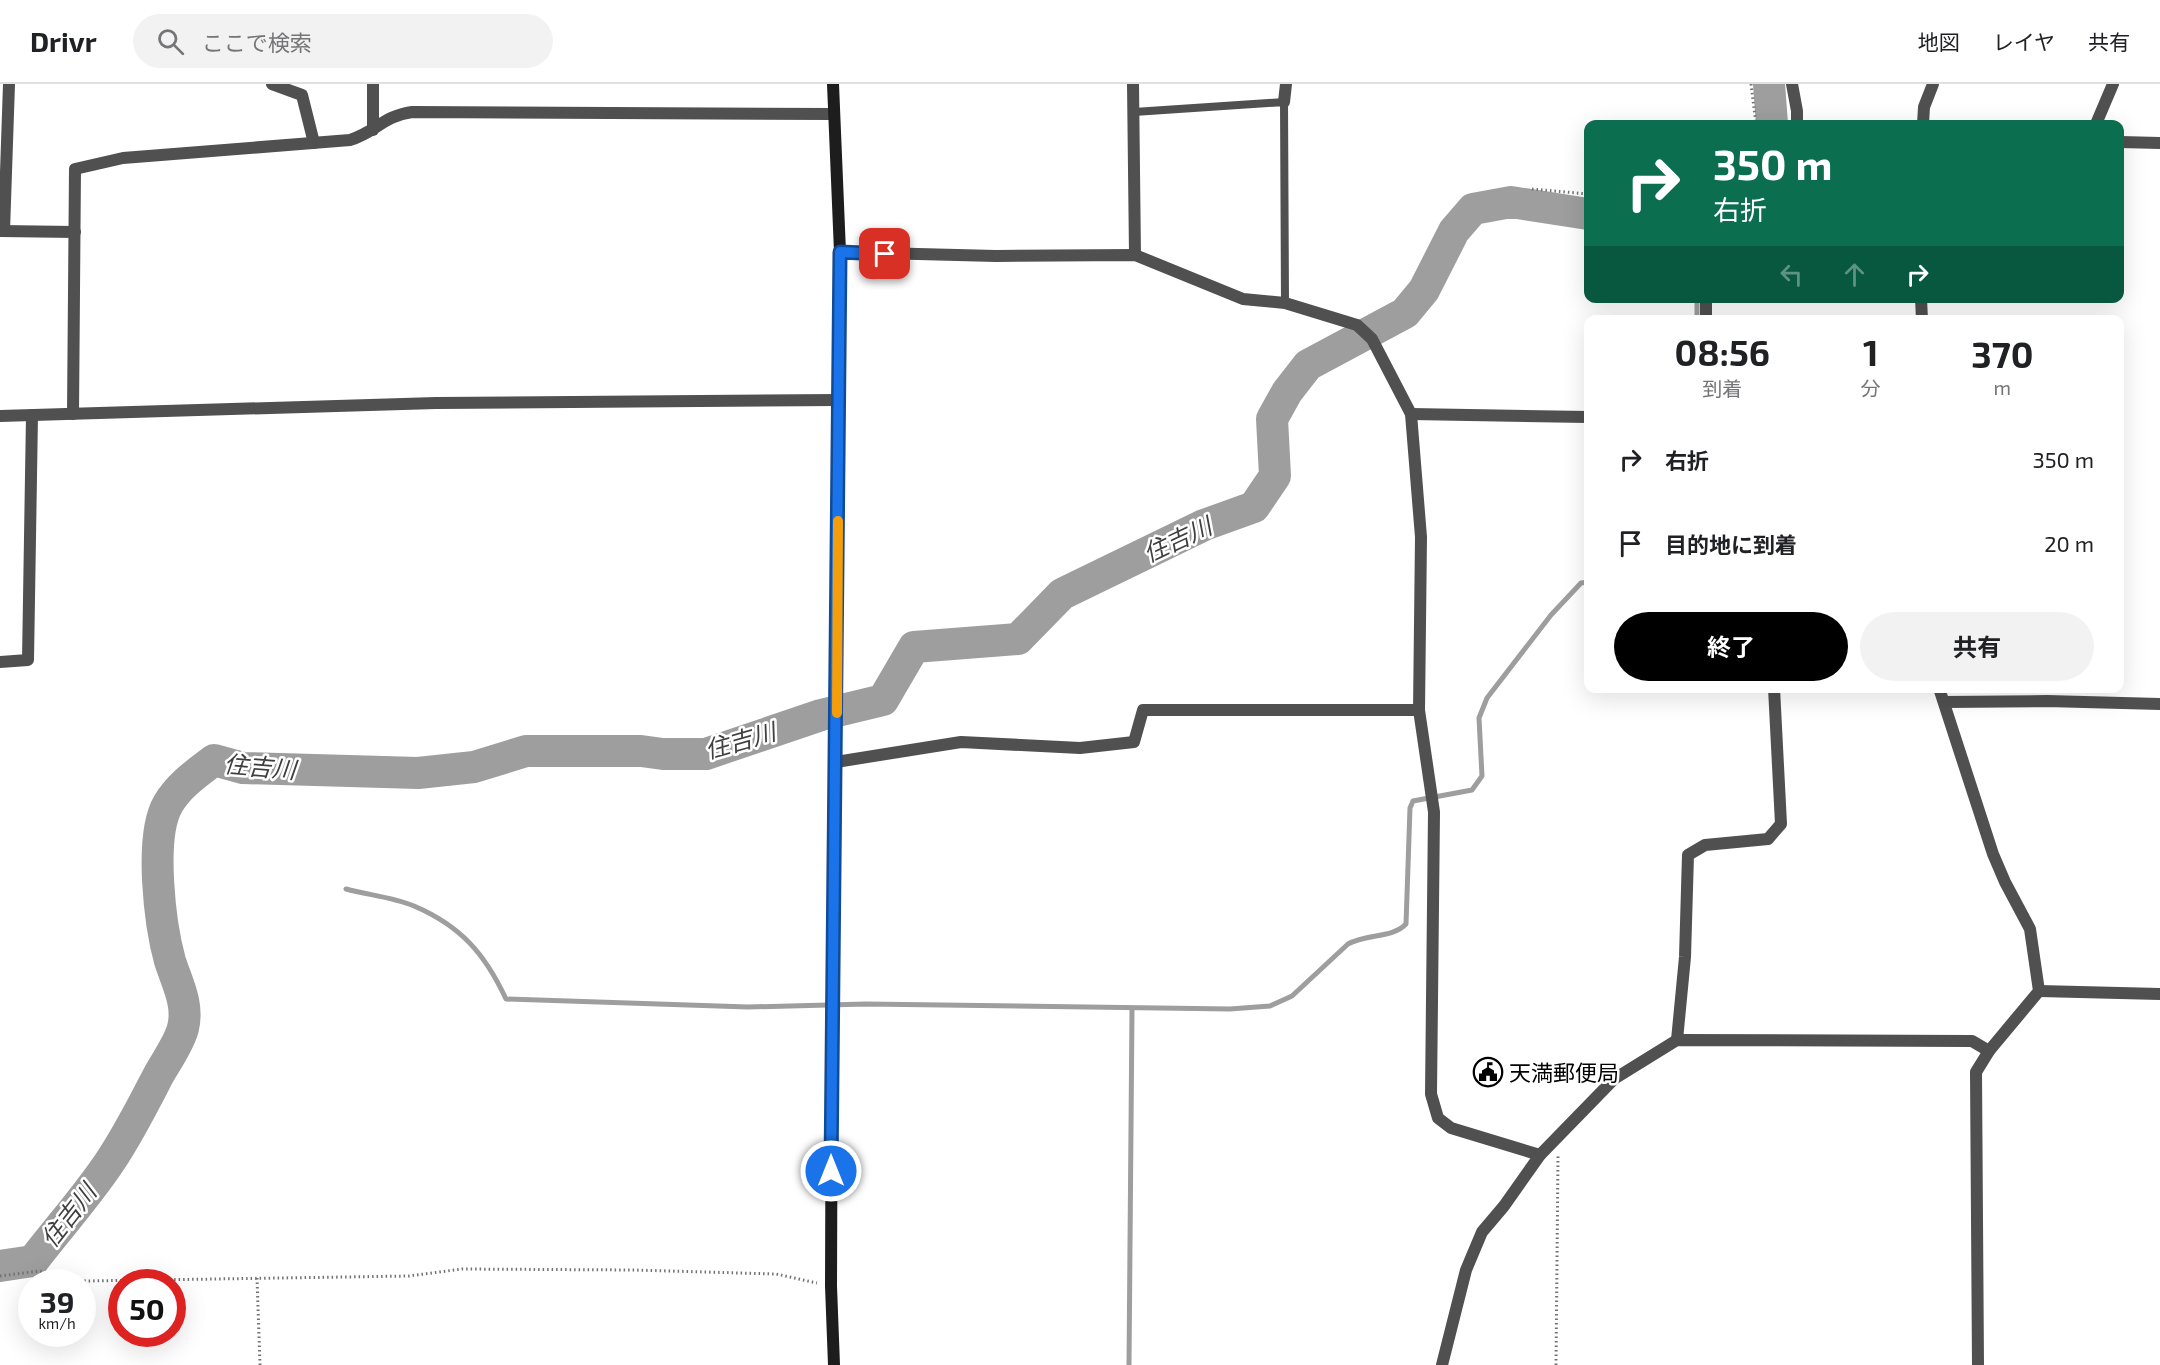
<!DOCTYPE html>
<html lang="ja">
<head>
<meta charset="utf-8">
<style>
	body { margin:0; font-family:"Exo 2","Noto Sans JP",sans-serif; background:#f2f2f2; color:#202124; height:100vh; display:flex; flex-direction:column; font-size:22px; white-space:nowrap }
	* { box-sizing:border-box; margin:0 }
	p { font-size:20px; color:#757577 }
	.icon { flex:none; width:33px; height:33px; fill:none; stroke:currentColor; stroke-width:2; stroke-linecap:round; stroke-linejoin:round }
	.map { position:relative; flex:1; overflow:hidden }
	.side { position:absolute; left:1584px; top:231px; width:540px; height:378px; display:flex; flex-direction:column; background:#fff; border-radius:12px; box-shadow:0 6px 24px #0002 }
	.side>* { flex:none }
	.top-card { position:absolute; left:1584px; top:36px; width:540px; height:183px; border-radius:12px; box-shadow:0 6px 24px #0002; background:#0b6e4f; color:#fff; overflow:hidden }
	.speed { position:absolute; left:18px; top:1185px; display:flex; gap:12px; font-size:30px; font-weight:700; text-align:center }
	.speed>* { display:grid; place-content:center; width:78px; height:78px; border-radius:50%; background:#fff; box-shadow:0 6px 24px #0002; line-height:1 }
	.speed small { font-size:15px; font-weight:400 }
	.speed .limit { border:9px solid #d22; background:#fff; color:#111 }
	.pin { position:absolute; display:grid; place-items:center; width:51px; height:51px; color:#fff; margin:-26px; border-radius:12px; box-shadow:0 3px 9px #0006 }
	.me { position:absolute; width:66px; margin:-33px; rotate:0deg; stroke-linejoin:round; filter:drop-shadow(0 0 4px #0008) }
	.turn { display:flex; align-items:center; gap:21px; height:126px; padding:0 30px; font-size:27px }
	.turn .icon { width:78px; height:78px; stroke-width:2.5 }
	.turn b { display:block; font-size:42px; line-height:51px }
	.lanes { display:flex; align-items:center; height:57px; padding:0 30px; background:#0003; justify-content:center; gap:30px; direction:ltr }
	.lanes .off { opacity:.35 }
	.eta { display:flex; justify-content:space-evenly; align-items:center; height:102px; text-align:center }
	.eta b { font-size:36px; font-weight:700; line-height:42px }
	.primary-button { display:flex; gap:12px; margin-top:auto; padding:12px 30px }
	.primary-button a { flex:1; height:69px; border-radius:36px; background:#000; color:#fff; font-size:24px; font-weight:700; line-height:69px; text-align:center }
	.primary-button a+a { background:#f2f2f2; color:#202124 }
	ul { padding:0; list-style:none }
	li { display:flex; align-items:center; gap:18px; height:84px; padding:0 30px }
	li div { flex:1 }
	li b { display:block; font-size:22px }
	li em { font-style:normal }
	header { display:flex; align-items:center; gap:36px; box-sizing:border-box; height:84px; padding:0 30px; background:#fff; border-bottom:2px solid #e0e0e0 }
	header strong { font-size:28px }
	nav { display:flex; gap:33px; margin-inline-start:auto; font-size:21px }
	.search { width:420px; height:54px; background:#f2f2f2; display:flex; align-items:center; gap:15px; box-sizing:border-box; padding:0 21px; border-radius:33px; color:#757577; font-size:22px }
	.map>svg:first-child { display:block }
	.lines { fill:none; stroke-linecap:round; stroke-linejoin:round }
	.stream { stroke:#9e9e9e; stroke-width:5 }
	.river { stroke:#9e9e9e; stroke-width:32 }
	.path { stroke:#727272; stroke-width:3; stroke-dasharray:1.5 3; stroke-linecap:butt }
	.service { stroke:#505050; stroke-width:8 }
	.minor { stroke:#505050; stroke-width:12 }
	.secondary { stroke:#1d1d1d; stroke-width:12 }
	.route-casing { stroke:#114b97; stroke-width:15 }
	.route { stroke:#1a73e8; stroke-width:10 }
	.slow { stroke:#f59e0b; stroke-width:10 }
	.labels { text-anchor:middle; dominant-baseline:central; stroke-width:5; stroke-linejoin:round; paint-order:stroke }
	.poi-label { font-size:22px; fill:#000; stroke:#fff; text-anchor:start }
	.water-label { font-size:24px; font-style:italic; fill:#3f3f3f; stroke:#fff }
</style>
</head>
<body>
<header>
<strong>Drivr</strong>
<div class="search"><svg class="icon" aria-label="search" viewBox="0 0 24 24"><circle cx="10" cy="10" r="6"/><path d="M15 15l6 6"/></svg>ここで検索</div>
<nav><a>地図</a><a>レイヤ</a><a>共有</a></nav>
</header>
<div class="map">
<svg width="2160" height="1281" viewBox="0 0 2160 1281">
	<rect width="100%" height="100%" fill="#fff"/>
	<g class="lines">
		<!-- stream -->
		<g class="stream">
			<polyline points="1697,214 1697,236"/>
			<path d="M346,805C368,811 393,813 414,822C461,842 485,870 506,915L748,923L866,920L1230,925L1270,922L1292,912L1348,860C1366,850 1393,854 1406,840L1410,724L1413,717L1472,706L1482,692L1479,634L1487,614L1551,531L1581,499L1588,498"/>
			<polyline points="1129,1281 1132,925"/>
		</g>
		<!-- river -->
		<g class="river">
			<polyline points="1769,0 1772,40"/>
			<path d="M0,1182L33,1177C59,1143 88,1111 111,1076C129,1049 143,1021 158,992C166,977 179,960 183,944C189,920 177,899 170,877C160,841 149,753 168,720C179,701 197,689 214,676L243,684L418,689L474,683L526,667H641L663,670H706L821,631L883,616L914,563L1018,555L1062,510L1204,441L1254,423L1275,392L1272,335L1287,308L1308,281L1405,229L1424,206L1454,147L1473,125L1511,118L1588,130"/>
		</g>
		<!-- path -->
		<g class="path">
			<polyline points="1751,0 1756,40"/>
			<polyline points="1532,105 1588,110"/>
			<polyline points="0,1192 39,1187 86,1197 409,1192 462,1185 634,1186 776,1190 817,1199"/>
			<polyline points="257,1194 260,1281"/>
			<polyline points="1556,1281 1558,1072"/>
		</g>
		<!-- service -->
		<polyline class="service" points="1134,28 1284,18 1285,219"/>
		<!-- minor -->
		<g class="minor">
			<polyline points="272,0 302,11 314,59"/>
			<polyline points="1133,0 1135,171"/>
			<polyline points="1792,0 1797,27 1797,40"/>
			<polyline points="1284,18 1286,0"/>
			<polyline points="1923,40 1924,23 1933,0"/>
			<polyline points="2096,40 2113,0"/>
			<polyline points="373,46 373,0"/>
			<polyline points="2120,58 2160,59"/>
			<polyline points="0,147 75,148"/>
			<polyline points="4,147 9,0"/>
			<polyline points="840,168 996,172 1135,171 1243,215 1285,219 1357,241 1372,255 1411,330 1421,453 1419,626 1434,728 1431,1010 1438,1034 1451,1044 1540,1071"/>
			<polyline points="1921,214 1922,236"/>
			<polyline points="1706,236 1706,214"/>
			<path d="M73,330L75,85L123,74L350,56C376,48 383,32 412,28L833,30"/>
			<polyline points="1411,330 1588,333"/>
			<polyline points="0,332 436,319 838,316"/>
			<polyline points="0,578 28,576 32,331"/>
			<polyline points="1939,604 1993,770 2005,798 2030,845 2039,907 1989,967 1976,988 1978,1281"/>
			<polyline points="1945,618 2047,617 2160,620"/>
			<polyline points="836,678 961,658 1080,664 1134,658 1143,626 1419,626"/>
			<polyline points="2039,907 2160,910"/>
			<polyline points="1677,956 1685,873 1688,771 1705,761 1768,755 1781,740 1774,604"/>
			<polyline points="1442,1281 1466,1186 1482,1148 1504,1122 1540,1071 1614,995 1677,956 1972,957 1989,967"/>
		</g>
		<!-- secondary -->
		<polyline class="secondary" points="833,0 840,168 832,915 831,1202 834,1281"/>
	</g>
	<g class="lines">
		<!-- route casing -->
		<g class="route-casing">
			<polyline id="route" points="831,1087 840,168 885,170"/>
		</g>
		<!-- route -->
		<use href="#route" class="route"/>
		<!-- slow -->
		<polyline class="slow" points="837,629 838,437"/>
	</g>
	<!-- icons -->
	<defs>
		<g id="civic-ring" transform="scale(1.5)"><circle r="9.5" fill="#fff" stroke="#000" stroke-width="1.5"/><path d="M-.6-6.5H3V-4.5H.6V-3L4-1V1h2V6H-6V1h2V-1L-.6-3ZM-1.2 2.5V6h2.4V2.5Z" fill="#000"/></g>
	</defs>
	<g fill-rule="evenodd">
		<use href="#civic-ring" x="1488" y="988"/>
	</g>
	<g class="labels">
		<!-- poi labels -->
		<g class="poi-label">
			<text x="1509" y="988">天満郵便局</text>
		</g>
		<!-- water labels -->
		<g class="water-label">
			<text transform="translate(1177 455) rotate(-25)">住吉川</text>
			<text transform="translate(740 656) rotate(-16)">住吉川</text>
			<text transform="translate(260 682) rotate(5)">住吉川</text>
			<text transform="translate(68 1131) rotate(-52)">住吉川</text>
		</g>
	</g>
</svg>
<div class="speed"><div>39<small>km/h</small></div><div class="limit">50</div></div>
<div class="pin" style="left:885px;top:170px;background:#d93025"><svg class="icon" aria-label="arrive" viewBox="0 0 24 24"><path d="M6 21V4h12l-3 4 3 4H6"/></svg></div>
<svg class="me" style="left:831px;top:1087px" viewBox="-20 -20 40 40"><circle r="17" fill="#1a73e8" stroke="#fff" stroke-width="3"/><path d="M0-11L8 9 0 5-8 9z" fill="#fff"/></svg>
<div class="top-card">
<div class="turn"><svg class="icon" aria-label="right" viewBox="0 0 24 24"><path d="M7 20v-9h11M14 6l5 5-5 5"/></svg><div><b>350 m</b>右折</div></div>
<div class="lanes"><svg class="icon off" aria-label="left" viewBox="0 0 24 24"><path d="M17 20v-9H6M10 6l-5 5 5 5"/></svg><svg class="icon off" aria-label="ahead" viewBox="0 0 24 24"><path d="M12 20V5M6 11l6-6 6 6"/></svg><svg class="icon" aria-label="right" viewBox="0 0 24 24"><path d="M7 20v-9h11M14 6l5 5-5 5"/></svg></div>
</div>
<section class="side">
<div class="eta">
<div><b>08:56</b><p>到着</p></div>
<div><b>1</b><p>分</p></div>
<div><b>370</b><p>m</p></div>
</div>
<ul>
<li><svg class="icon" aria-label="right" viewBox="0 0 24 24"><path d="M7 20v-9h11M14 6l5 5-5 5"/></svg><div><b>右折</b></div><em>350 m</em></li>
<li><svg class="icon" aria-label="arrive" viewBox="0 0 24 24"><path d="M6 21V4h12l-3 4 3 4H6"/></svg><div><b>目的地に到着</b></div><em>20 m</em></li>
</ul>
<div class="primary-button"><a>終了</a><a>共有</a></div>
</section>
</div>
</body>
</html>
